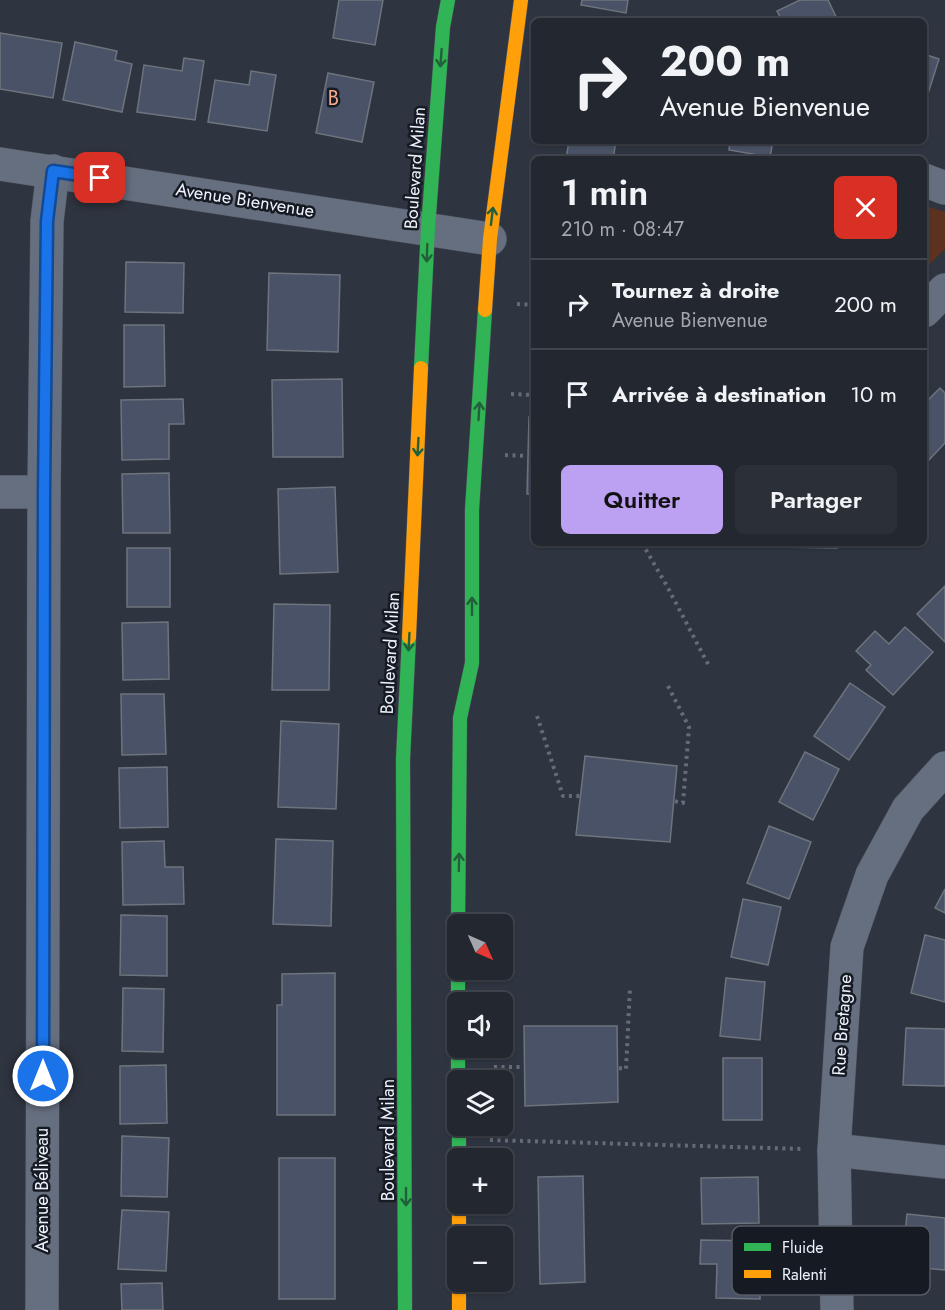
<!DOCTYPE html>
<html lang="fr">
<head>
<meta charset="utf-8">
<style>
	body { margin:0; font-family:Jost,sans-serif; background:#2b3038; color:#f1f3f6; height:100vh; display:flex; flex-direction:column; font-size:22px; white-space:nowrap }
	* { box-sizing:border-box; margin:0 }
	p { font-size:20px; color:#a3a6ab }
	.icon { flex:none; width:33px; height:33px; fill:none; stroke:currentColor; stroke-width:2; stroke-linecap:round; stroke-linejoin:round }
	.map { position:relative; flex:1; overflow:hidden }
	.drawer { position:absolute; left:531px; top:156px; width:396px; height:390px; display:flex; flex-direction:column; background:#232830; border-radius:9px; box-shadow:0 2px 4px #0004,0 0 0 2px #40444c }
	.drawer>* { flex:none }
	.banner { position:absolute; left:531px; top:18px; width:396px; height:126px; border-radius:9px; box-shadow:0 2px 4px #0004,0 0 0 2px #40444c; background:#232830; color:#f1f3f6; overflow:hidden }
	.needle { width:39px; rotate:135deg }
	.fabs { position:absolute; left:447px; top:914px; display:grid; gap:12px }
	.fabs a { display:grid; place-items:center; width:66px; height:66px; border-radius:9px; background:#232830; box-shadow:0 2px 4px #0004,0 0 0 2px #40444c; font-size:30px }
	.pin { position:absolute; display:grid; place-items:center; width:51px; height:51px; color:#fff; margin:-26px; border-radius:12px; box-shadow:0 3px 9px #0006 }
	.me { position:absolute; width:66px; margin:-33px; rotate:0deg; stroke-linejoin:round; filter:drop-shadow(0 0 4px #0008) }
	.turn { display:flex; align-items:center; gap:21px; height:126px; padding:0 30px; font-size:27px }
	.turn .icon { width:78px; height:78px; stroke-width:2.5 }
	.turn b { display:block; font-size:42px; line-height:51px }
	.round { display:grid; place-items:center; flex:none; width:63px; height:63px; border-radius:9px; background:#2b3038 }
	.headline { display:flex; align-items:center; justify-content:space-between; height:102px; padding:0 30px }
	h1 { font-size:36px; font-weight:600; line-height:45px }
	.action { display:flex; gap:12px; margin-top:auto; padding:12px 30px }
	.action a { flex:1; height:69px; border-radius:9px; background:#bca0f2; color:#111; font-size:24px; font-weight:600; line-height:69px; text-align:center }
	.action a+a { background:#2b3038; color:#f1f3f6 }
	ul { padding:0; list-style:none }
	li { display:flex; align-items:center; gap:18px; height:90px; padding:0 30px; border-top:2px solid #40444c }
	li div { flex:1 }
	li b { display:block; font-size:22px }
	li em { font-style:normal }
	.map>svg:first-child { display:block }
	.grass { fill:#5c311f }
	.building { fill:#495266; stroke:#6e747d; stroke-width:1.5 }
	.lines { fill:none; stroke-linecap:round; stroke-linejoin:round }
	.street-casing { stroke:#4b5059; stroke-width:34 }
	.fast-casing { stroke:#4b5059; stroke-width:15 }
	.slow-casing { stroke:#4b5059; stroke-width:15 }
	.path { stroke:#656b77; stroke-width:4; stroke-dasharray:3 4.5; stroke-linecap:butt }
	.street { stroke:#666f7f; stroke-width:33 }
	.fast { stroke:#30b455; stroke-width:14 }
	.slow { stroke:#ff9f0a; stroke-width:14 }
	.oneway { stroke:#225f3a }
	.route-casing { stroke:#114b97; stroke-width:15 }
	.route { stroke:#1a73e8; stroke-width:10 }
	.labels { text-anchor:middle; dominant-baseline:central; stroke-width:5; stroke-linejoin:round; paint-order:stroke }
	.street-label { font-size:18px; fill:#edf2fd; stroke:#161a23 }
	.neighbourhood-label { font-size:20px; letter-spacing:1.5px; fill:#f9ac8d; stroke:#161a23 }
	.key { fill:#161a23; stroke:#565b64; stroke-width:1.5 }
	.key-label { font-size:16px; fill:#edf2fd }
</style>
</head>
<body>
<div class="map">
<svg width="945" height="1310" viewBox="0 0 945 1310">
	<rect width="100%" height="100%" fill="#2f3540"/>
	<!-- grass -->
	<polygon class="grass" points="929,207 945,212 945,249 924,270 924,216"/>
	<!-- building -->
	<g class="building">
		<polygon points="339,0 383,0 375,45 333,38"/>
		<polygon points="582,0 628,0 626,13 581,5"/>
		<polygon points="800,0 828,0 838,21 782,21 777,11"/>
		<polygon points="0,33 62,43 53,98 0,89"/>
		<polygon points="75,42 117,51 115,60 132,64 122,112 63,100"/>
		<polygon points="924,54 939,59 926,100 924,99"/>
		<polygon points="184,58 204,61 195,120 137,112 144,65 182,71"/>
		<polygon points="251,71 276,75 267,131 208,122 215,80 249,85"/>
		<polygon points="328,73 374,82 362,142 316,133"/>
		<polygon points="569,141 616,141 613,159 566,159"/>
		<polygon points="730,141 773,141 770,157 729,150"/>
		<polygon points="126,262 184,263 183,313 125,312"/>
		<polygon points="269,273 340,275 338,352 267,350"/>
		<polygon points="124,325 164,325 165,386 124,387"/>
		<polygon points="342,379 343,457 273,457 272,380"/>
		<polygon points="940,388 945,393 945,443 927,462 924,459 924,404"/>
		<polygon points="183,399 184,424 169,424 169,459 122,460 121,400"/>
		<polygon points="529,417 534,417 534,494 527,494"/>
		<polygon points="169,473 170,533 123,533 122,474"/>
		<polygon points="335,487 338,572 280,574 278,489"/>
		<polygon points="777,543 837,543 837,548 777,547"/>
		<rect x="127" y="548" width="43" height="59"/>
		<polygon points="945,586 945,642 917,614"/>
		<polygon points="274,604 330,605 329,690 272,690"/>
		<polygon points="168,622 169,679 123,680 122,623"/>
		<polygon points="905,627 933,652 893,695 866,670 871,665 856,651 875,631 889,644"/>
		<polygon points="850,683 885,707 849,760 814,736"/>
		<polygon points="121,694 164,694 166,754 122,755"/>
		<polygon points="281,721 339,724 336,809 278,807"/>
		<polygon points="805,752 839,769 813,820 779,802"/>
		<polygon points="585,756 677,766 670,842 576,835"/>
		<polygon points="167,767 168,827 120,828 119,768"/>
		<polygon points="769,826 811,842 789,899 747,883"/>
		<polygon points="276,839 333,841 331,926 273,924"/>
		<polygon points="164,841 165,867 183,867 184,904 123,905 122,842"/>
		<polygon points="945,889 945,913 935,908"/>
		<polygon points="743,899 781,907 768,965 731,957"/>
		<polygon points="121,915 167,916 167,976 120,975"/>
		<polygon points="925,935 945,940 945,1002 911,993"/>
		<polygon points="335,973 335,1115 277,1115 277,1005 282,1005 282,974"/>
		<polygon points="726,978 765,982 760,1040 720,1036"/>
		<polygon points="123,988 164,989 163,1052 122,1051"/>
		<polygon points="524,1026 617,1026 618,1102 525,1106"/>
		<polygon points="906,1028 945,1029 945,1086 903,1085"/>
		<rect x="723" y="1058" width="39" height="62"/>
		<polygon points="166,1065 167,1123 120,1124 120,1066"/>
		<polygon points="122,1136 169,1138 167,1197 121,1196"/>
		<rect x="279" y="1158" width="56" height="141"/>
		<polygon points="583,1176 585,1282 540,1284 538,1177"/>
		<polygon points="758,1177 759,1223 702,1224 701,1178"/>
		<polygon points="122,1210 169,1212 166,1271 118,1269"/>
		<polygon points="907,1214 945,1218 945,1270 902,1266"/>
		<polygon points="701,1240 761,1241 760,1299 716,1298 717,1264 700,1264"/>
		<polygon points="162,1283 163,1310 122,1310 121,1284"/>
	</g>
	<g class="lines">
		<!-- street casing -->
		<g class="street-casing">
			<g id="street">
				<polyline points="0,164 490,239"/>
				<polyline points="924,180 945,188"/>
				<polyline points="924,311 945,290"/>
				<polyline points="0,492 44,492"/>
				<polyline points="834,1150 945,1162"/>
				<polyline points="42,1310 44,492 47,221 53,171"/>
				<polyline points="837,1310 834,1150 847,947 872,875 908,809 945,768"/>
			</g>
		</g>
		<!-- fast casing -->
		<g class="fast-casing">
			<g id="fast">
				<polyline points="421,368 428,228 443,27 448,0"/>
				<polyline points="458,924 460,718 472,663 472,510 485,310"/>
				<polyline points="458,969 458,1002"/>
				<polyline points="458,1047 458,1080"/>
				<polyline points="459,1125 459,1158"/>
				<polyline points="405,1310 403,759 409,637"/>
			</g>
		</g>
		<!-- slow casing -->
		<g class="slow-casing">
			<g id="slow">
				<polyline points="485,310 490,239 521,0"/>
				<polyline points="409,637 421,368"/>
				<polyline points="459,1203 459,1236"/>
				<polyline points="459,1281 459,1310"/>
			</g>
		</g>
		<!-- path -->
		<g class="path">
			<polyline points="517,304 534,305"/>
			<polyline points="511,394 534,395"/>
			<polyline points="505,455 527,456"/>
			<polyline points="642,543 668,588 709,666"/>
			<polyline points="668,686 689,727 683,803 674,801"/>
			<polyline points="537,716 563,796 580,796"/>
			<polyline points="494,1067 524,1067"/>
			<polyline points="619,1068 626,1069 630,987"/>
			<polyline points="490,1140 803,1149"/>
		</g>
		<!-- street -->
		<use href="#street" class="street"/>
		<!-- fast -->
		<use href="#fast" class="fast"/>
		<!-- slow -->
		<use href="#slow" class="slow"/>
	</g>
	<!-- one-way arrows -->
	<defs><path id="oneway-shaft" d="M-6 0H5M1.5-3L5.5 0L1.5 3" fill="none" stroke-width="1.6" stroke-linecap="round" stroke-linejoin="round" transform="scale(1.5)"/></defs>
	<g class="oneway">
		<use href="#oneway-shaft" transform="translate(441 58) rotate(94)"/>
		<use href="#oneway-shaft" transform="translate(492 216) rotate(-83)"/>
		<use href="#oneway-shaft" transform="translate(427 253) rotate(92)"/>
		<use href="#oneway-shaft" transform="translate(479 411) rotate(-87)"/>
		<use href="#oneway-shaft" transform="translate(418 447) rotate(93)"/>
		<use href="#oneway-shaft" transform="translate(472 606) rotate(-90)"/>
		<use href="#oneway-shaft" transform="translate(409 642) rotate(93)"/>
		<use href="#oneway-shaft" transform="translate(459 862) rotate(-89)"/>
		<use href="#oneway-shaft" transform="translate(406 1197) rotate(90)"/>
	</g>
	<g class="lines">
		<!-- route casing -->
		<g class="route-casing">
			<polyline id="route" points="43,1076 44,492 47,221 53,171 100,178"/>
		</g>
		<!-- route -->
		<use href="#route" class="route"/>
	</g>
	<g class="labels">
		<!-- street labels -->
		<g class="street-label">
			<text transform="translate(415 168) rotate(-86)">Boulevard Milan</text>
			<text transform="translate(245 200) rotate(9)">Avenue Bienvenue</text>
			<text transform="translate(390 653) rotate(-87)">Boulevard Milan</text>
			<text transform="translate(842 1025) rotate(-86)">Rue Bretagne</text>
			<text transform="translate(388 1140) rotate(-90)">Boulevard Milan</text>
			<text transform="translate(42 1190) rotate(-90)">Avenue Béliveau</text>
		</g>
		<!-- neighbourhood labels -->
		<g class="neighbourhood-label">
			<text x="334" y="98">B</text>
		</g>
	</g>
	<!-- legend -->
	<rect x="732" y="1226" width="198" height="69" rx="9" class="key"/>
	<rect x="744" y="1243" width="27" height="8" fill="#30b455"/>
	<rect x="744" y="1270" width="27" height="8" fill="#ff9f0a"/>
	<g class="key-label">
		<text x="782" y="1253">Fluide</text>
		<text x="782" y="1280">Ralenti</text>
	</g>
</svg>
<div class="fabs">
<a><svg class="needle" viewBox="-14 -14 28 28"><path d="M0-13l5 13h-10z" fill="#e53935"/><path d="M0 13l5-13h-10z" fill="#a3a6ab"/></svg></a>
<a><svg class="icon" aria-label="sound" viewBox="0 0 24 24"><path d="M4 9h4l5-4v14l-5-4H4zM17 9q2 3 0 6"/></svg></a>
<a><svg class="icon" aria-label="layers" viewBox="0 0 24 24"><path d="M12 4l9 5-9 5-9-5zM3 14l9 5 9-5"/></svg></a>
<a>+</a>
<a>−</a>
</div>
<div class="pin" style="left:100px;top:178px;background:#d93025"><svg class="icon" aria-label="arrive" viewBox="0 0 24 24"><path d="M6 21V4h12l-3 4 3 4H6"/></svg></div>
<svg class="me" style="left:43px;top:1076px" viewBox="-20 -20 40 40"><circle r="17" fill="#1a73e8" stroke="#fff" stroke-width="3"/><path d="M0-11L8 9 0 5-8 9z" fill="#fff"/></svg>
<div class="banner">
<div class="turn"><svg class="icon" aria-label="right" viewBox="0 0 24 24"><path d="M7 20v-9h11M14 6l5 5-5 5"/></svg><div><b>200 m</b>Avenue Bienvenue</div></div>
</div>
<section class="drawer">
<div class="headline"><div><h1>1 min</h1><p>210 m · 08:47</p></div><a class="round" style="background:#d93025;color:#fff"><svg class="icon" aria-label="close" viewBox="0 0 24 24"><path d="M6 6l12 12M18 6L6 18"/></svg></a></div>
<ul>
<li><svg class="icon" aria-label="right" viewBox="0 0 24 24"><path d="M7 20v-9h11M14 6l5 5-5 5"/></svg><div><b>Tournez à droite</b><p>Avenue Bienvenue</p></div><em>200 m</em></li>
<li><svg class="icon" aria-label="arrive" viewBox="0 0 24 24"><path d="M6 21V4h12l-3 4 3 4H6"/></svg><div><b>Arrivée à destination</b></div><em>10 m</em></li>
</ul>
<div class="action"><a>Quitter</a><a>Partager</a></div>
</section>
</div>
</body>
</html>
